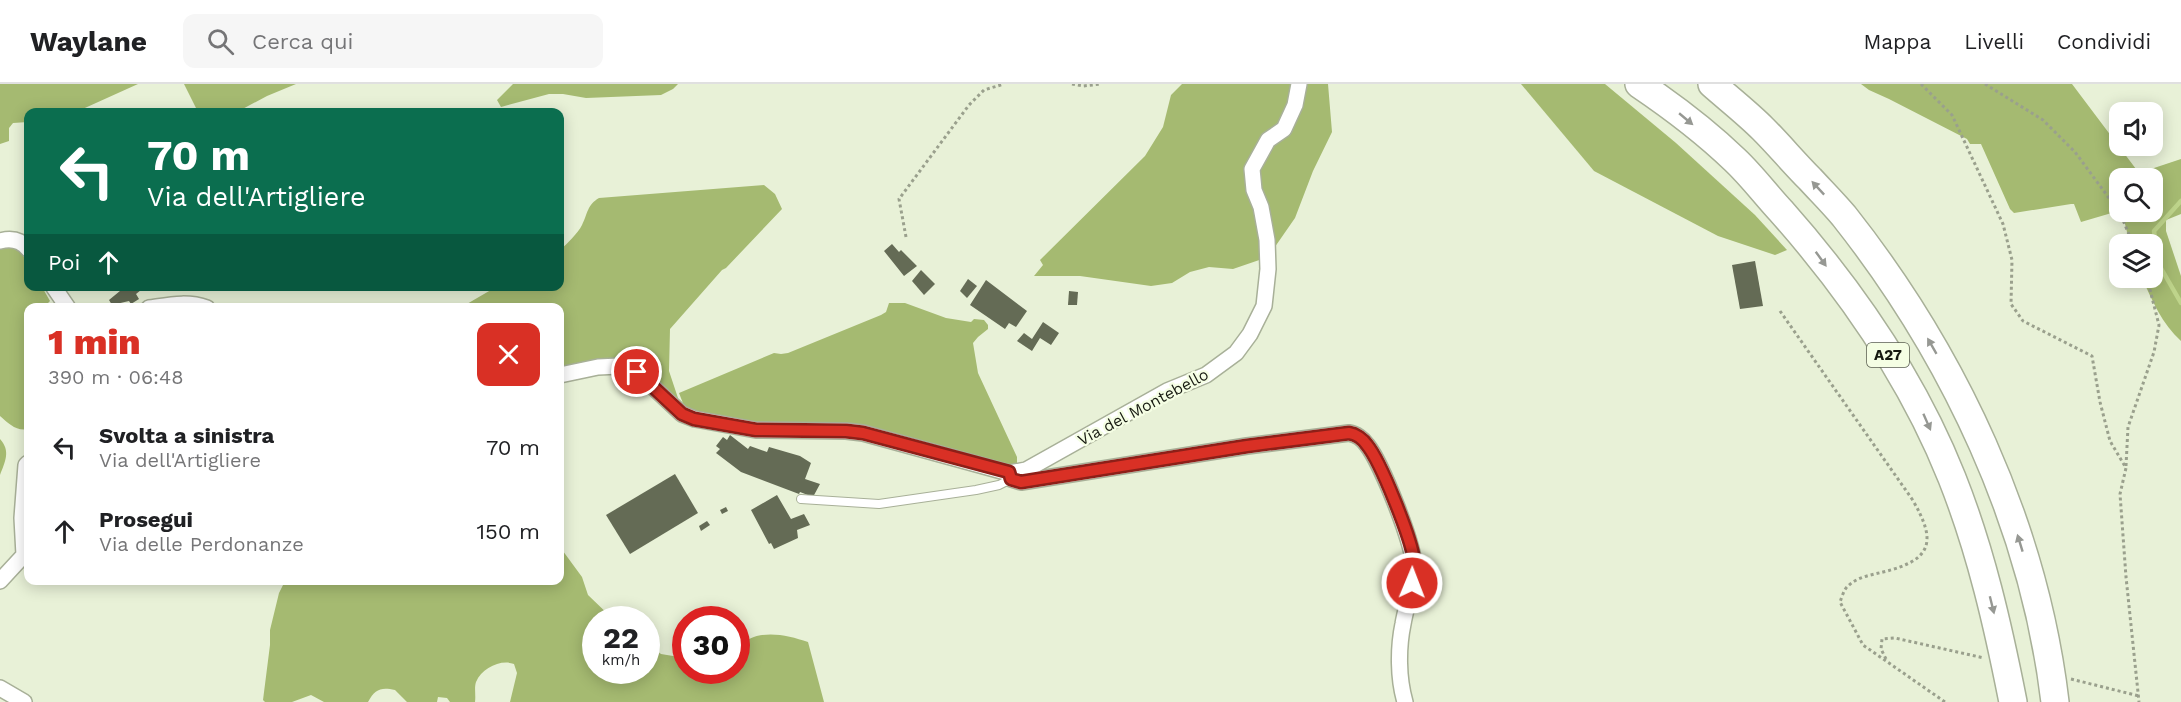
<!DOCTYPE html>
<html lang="it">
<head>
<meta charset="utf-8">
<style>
	body { margin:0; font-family:"Work Sans",sans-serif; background:#f6f6f6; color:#202124; height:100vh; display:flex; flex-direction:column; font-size:22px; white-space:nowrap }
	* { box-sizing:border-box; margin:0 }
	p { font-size:20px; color:#757577 }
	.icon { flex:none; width:33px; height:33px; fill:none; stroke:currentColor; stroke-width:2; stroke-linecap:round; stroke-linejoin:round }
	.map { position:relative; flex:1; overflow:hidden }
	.side { position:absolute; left:24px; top:219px; width:540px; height:282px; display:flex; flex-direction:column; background:#fff; border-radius:12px; box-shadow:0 3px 15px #0003 }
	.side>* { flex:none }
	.hud { position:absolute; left:24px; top:24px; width:540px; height:183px; border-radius:12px; box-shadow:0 3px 15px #0003; background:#0b6e4f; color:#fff; overflow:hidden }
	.buttons { position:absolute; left:2109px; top:18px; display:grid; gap:12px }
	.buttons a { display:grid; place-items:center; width:54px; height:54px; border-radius:12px; background:#fff; box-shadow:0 3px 15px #0003; font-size:30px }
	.speed { position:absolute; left:582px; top:522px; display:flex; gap:12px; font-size:30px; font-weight:700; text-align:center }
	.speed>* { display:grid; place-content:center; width:78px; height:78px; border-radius:50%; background:#fff; box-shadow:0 3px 15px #0003; line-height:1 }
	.speed small { font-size:15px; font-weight:400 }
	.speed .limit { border:9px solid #d22; background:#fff; color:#111 }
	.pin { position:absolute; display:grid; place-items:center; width:51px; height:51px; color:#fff; margin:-26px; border:3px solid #fff; border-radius:50%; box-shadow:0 2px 6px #0007 }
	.me { position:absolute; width:66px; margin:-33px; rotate:1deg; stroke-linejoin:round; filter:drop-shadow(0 0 4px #0008) }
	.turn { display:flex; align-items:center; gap:21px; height:126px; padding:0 24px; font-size:27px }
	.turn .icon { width:78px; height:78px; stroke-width:2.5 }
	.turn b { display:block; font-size:42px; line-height:51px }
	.then { display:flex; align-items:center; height:57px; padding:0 24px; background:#0003; gap:12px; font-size:22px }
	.round { display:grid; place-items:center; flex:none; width:63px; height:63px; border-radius:12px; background:#f6f6f6 }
	.summary { display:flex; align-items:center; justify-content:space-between; height:102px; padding:0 24px }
	h1 { font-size:36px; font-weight:800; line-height:45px; color:#d93025 }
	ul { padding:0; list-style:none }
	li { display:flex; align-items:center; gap:18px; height:84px; padding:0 24px }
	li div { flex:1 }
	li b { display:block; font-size:22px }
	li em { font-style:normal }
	header { display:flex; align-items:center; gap:36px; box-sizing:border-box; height:84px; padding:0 30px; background:#fff; border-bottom:2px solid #e0e0e0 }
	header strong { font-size:28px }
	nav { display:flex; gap:33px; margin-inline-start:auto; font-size:21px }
	.search { width:420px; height:54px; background:#f6f6f6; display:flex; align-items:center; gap:15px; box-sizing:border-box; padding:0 21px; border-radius:12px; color:#757577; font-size:22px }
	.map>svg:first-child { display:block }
	.forest { fill:#a5ba71; fill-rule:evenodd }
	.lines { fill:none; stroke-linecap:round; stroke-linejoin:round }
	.stream { stroke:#bed48b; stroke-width:4.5 }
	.building { fill:#646b55 }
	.lane-casing { stroke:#a8b098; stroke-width:10 }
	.street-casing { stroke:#a8b098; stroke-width:18 }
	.highway-casing { stroke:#a8b098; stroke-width:30 }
	.path { stroke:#9aa08d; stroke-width:3; stroke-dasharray:3 3; stroke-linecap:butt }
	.lane { stroke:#fff; stroke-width:8 }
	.street { stroke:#fff; stroke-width:15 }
	.highway { stroke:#fff; stroke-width:27 }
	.oneway { fill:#969893 }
	.route-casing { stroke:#8d1f18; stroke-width:15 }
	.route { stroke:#d93025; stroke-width:10 }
	.labels { text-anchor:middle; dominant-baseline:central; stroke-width:4.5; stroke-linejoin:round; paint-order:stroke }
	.shield { fill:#f5fee4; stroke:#595e50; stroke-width:1.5 }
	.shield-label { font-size:15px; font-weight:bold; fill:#161910 }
	.street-label { font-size:16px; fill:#161910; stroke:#f5fee4 }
</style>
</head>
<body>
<header>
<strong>Waylane</strong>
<div class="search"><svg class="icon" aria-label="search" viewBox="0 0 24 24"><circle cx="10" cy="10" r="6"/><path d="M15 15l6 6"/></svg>Cerca qui</div>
<nav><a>Mappa</a><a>Livelli</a><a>Condividi</a></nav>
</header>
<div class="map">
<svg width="2181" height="618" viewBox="0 0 2181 618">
	<rect width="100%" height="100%" fill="#e8f1d7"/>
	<!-- forest -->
	<g class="forest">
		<polygon points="0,0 138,0 76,28 28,28 28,38 13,39 9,44 9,57 0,60"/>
		<polygon points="184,0 296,0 267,12 237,28 198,28"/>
		<polygon points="513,0 678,0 673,5 661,11 586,14 563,10 549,10 501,23 497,16"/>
		<polygon points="1182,0 1328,0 1332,48 1313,87 1295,134 1268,173 1233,185 1209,183 1190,188 1172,199 1151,202 1080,192 1034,192 1043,181 1040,176 1145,72 1163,43 1171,11"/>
		<polygon points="1521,0 1605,0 1676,59 1755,131 1787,166 1775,171 1718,152 1594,87"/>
		<path d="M1861,0H2072L2139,89L2181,75V130L2166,136V147L2181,192V257C2162,240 2152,216 2142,194H2152V160H2130L2123,132L2115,128L2081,138L2074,120H2071L2014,129L2010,125L1981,60H1970L1967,55L1889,15L1869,6ZM2120,94H2152V128H2120Z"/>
		<path d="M764,101L775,110L782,125L726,184L722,186L670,245L669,287L679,317C654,301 627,278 596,277C584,276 571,282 560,286V224H460L496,203L560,202V166C567,160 578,149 582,141C588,129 587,121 599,114Z"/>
		<path d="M0,156H14L28,180V202L42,203L50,217L44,223L28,224V254L25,279L28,287V345C17,348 8,339 0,332Z"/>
		<polygon points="889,219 905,219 946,234 971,238 974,235 984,236 988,241 988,245 978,253 973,259 978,289 1017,373 1017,380 1002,383 924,364 686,327 679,309 774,269 781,270 788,269 881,231 886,228"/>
		<path d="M0,355C11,367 5,378 0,391Z"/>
		<path d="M560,463L582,493L588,511L613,535L596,536V586H646L647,559L661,570L685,574L686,586H736L737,564C756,544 784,550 808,558L824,618H510L517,589L514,580C501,575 482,584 476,598C474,604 476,611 475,618H450L447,614L438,613L437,618H407L395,606C381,603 375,605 368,618H324L311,611L292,618H265L263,616L270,561V546L279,509L285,497L560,496Z"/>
	</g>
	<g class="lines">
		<!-- stream -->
		<polyline class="stream" points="2181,117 2154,147 2158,179 2181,219"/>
	</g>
	<!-- building -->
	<g class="building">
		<polygon points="892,160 899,168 901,166 917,182 904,192 884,167"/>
		<polygon points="1755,177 1763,222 1740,225 1732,181"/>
		<polygon points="921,186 935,200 924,211 912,197"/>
		<polygon points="968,195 977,202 967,214 960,207"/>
		<polygon points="986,196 1027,227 1016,243 1009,239 1005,245 970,221"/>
		<polygon points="126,202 146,202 136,210 139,215 131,220 129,217 112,221 109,216"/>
		<polygon points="1069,207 1078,208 1077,221 1068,221"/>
		<polygon points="1043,238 1059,249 1051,261 1040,254 1032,267 1017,257 1024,249 1032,255"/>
		<polygon points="730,351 748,365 750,362 767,368 769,363 800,372 811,379 805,395 820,400 813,413 800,408 799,410 741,388 716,369 720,365 716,362 723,353 727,356"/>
		<polygon points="675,390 698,429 630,470 606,431"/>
		<polygon points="777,411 791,435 804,430 810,441 797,446 798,454 774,465 771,459 769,460 751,426"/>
		<polygon points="726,423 728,427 722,430 720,426"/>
		<polygon points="707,437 710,441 701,447 699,442"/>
	</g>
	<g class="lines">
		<!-- lane casing -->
		<g class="lane-casing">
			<polyline id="lane" points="801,415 879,420 976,406 999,401 1011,395"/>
		</g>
		<!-- street casing -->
		<g class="street-casing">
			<g id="street">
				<path d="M0,157C11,154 21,156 28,165"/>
				<polyline points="53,202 68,224"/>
				<path d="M149,224C170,221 187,217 207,224"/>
				<polyline points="560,291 598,283 619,282 637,288 682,330 695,335 756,346 846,347 863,349 1009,389 1026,386 1167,307 1206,291 1236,269 1250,250 1264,222 1268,185 1267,156 1261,123 1254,106 1252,85 1268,56 1284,45 1295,21 1299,0"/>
				<path d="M1009,389L1011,395L1021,398L1247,362L1349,349C1356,350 1363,355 1367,361C1381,378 1416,465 1414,485C1413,504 1406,522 1403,540C1398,564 1398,594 1405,618"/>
				<polyline points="0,497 24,471 22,434 26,381 28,379"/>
				<polyline points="0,604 24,618"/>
			</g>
		</g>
		<!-- highway casing -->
		<g class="highway-casing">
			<g id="highway">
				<path d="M1639,0C1673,23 1706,48 1735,76C1752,92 1766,111 1781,127C1851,206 1913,296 1952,394C1981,467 1998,542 2013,618"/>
				<path d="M1712,0C1729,15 1747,29 1763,45C1779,61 1794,79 1810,95C1821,107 1833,119 1844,132C1954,271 2034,441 2055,618"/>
			</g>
		</g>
		<!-- path -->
		<g class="path">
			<polyline points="1072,0 1083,2 1101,0"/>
			<polyline points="1921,0 1952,31 2003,140 2012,176 2011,220 2023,237 2092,272 2100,318 2110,357 2126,384 2120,410 2126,493 2139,618"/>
			<polyline points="1985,0 2043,36 2075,68 2120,129 2133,160"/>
			<polyline points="906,153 899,115 969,21 984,6 1004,0"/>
			<path d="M1780,227L1912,415C1937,457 1933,476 1883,488C1871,491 1857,493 1848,502C1844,505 1842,513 1840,518L1863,561L1945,618"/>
			<polyline points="2126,382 2128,343 2154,268 2159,241 2147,194"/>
			<polyline points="1886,575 1881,565 1882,555 1895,554 1984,574"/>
			<polyline points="2071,595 2139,612"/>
		</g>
		<!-- lane -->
		<use href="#lane" class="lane"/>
		<!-- street -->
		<use href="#street" class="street"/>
		<!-- highway -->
		<use href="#highway" class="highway"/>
	</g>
	<!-- one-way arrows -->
	<defs><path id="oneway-solid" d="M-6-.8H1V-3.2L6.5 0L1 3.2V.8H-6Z" transform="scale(1.5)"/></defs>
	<g class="oneway">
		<use href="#oneway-solid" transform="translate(1686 35) rotate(40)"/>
		<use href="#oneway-solid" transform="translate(1818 104) rotate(-133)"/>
		<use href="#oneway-solid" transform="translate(1821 175) rotate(54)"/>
		<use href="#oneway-solid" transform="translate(1932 262) rotate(-120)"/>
		<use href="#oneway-solid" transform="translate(1927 338) rotate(66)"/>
		<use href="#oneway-solid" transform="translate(2020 459) rotate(-107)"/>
		<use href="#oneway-solid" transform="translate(1992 521) rotate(76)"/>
	</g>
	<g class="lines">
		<!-- route casing -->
		<g class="route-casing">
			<path id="route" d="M637,288L682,330L694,335L756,346L846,347L863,349L1009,388L1011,395L1021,398L1247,362L1349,349C1356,350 1363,355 1367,361C1381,378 1411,454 1414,476C1415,484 1413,491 1412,499"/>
		</g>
		<!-- route -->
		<use href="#route" class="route"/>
	</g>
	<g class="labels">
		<!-- shield labels -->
		<rect class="shield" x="1867" y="259" width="42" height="24" rx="4.5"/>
		<g class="shield-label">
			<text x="1888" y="271">A27</text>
		</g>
		<!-- street labels -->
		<g class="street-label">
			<text transform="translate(1143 323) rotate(-28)">Via del Montebello</text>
		</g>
	</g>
</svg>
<div class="buttons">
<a><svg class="icon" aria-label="sound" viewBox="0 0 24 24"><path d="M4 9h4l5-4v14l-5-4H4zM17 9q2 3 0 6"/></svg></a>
<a><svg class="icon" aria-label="search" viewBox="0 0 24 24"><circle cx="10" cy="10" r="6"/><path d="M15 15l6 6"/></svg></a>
<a><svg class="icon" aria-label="layers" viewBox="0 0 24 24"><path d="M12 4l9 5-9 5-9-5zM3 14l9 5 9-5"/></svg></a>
</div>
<div class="speed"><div>22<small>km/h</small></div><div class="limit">30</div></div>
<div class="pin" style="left:637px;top:288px;background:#d93025"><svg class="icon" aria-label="arrive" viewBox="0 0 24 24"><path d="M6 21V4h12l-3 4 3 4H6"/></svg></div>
<svg class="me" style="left:1412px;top:499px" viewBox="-20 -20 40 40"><circle r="17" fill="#d93025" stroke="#fff" stroke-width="3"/><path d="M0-11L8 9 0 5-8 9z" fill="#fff"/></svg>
<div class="hud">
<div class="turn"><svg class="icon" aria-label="left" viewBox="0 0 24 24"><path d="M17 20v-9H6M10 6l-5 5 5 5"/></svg><div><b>70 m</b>Via dell'Artigliere</div></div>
<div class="then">Poi<svg class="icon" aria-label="ahead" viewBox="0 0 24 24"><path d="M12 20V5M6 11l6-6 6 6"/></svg></div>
</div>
<section class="side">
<div class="summary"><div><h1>1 min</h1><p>390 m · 06:48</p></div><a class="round" style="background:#d93025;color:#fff"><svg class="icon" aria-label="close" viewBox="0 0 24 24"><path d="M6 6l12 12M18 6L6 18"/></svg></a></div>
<ul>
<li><svg class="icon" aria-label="left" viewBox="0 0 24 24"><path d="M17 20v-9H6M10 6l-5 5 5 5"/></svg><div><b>Svolta a sinistra</b><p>Via dell'Artigliere</p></div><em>70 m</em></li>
<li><svg class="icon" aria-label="ahead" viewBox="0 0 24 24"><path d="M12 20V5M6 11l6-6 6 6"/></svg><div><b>Prosegui</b><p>Via delle Perdonanze</p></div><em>150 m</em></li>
</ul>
</section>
</div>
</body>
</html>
